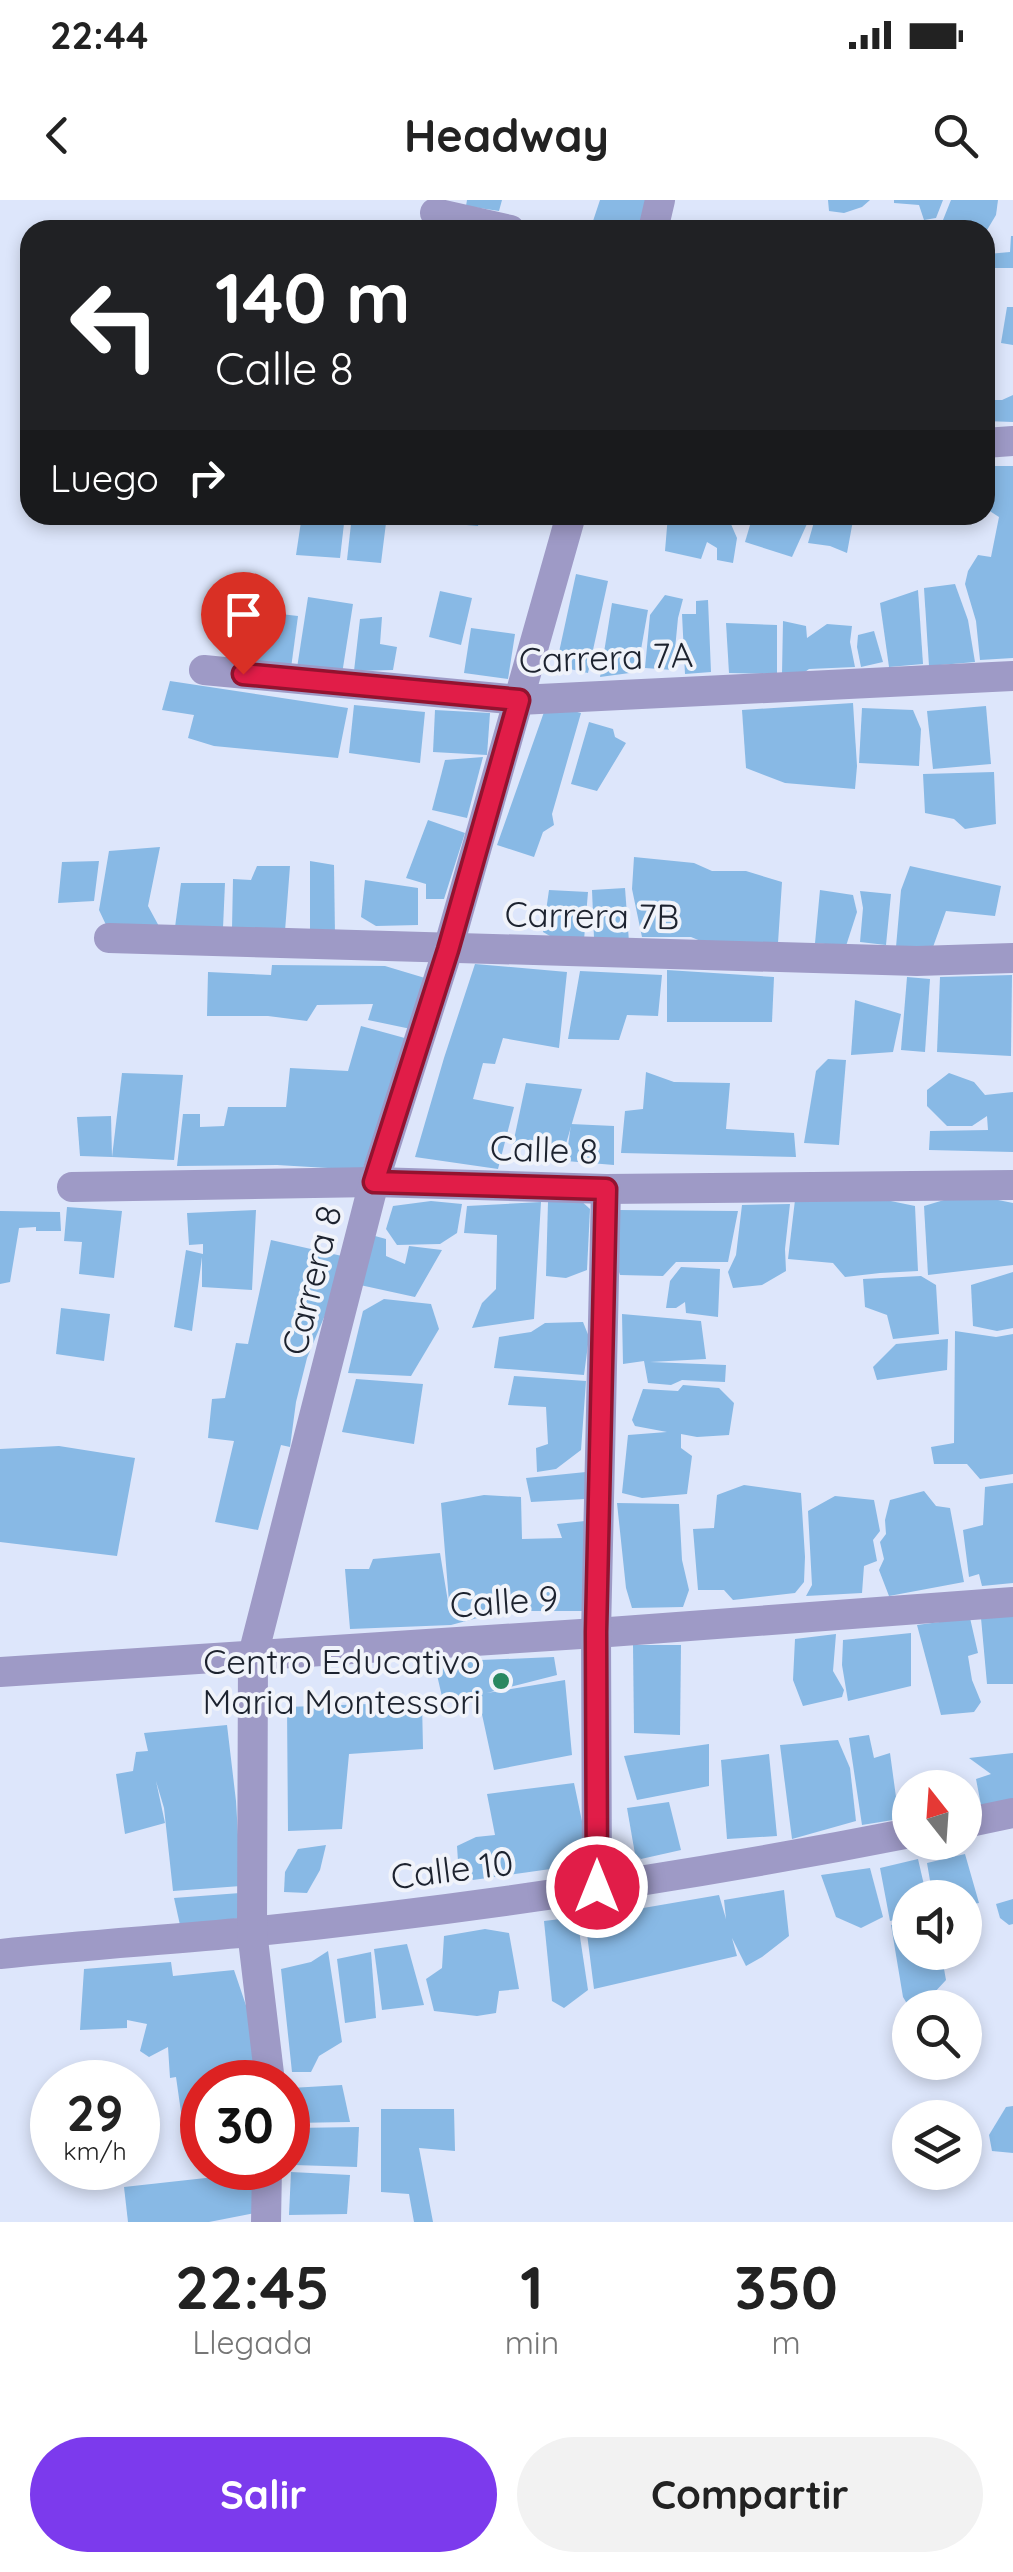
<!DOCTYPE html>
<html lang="es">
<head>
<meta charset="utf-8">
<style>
	body { margin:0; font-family:Quicksand,sans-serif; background:#f2f2f2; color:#222; height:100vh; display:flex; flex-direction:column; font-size:38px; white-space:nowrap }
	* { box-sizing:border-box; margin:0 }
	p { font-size:32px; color:#767676 }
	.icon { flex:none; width:55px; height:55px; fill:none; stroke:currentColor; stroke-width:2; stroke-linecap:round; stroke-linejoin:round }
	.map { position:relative; height:2022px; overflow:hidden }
	.drawer { display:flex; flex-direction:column; background:#fff; flex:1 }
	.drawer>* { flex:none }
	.banner { position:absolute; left:20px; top:20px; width:975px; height:305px; border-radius:30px; box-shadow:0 5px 15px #0003; background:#202124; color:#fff; overflow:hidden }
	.needle { width:65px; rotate:343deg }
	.tools { position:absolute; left:892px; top:1570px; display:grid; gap:20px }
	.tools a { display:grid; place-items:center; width:90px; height:90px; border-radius:50%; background:#fff; box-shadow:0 5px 15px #0003; font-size:50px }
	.speed { position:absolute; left:30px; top:1860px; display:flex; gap:20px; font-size:50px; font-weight:700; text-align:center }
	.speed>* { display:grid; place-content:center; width:130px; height:130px; border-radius:50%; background:#fff; box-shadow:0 5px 15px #0003; line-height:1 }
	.speed small { font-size:25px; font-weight:400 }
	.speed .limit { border:15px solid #d22; background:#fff; color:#111 }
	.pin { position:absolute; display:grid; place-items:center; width:85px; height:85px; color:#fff; margin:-102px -42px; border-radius:50% 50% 50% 0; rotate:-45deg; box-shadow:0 0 10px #0007 }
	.pin .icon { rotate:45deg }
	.me { position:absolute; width:110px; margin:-55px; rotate:0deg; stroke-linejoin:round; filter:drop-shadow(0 0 8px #0008) }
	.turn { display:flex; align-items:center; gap:35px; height:210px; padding:0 30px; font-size:45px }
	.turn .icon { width:130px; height:130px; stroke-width:2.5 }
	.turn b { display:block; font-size:70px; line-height:85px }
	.then { display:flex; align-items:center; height:95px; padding:0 30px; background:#0003; gap:20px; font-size:38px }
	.eta { display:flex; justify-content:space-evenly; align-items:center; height:170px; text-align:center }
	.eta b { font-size:60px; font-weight:700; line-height:70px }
	.cta { display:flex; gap:20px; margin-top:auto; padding:20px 30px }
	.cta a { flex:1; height:115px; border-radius:60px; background:#7c3aed; color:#fff; font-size:40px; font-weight:700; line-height:115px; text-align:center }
	.cta a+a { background:#f2f2f2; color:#222 }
	.status { display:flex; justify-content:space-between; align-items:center; height:70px; padding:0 50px; background:#fff; direction:ltr }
	.status svg { height:28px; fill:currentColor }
	header { display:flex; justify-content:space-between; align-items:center; height:130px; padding:0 30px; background:#fff; font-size:45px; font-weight:700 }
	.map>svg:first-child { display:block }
	.building { fill:#88b9e5 }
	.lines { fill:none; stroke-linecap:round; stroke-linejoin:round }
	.minor { stroke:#9e9ac6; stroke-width:30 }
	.route-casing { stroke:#92132f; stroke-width:25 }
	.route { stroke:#e11d48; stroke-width:18 }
	.poi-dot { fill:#298860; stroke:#f0f3fa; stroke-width:4 }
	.labels { text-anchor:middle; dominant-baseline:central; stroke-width:8; stroke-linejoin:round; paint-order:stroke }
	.street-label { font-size:35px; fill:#1d232f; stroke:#f0f3fa }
	.poi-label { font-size:35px; fill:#1d232f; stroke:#f0f3fa; text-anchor:end }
</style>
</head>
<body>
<div class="status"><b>22:44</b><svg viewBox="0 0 49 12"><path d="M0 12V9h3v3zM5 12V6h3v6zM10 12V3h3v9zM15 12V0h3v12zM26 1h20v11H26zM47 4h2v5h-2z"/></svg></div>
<header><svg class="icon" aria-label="back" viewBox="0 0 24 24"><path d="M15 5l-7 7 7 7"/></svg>Headway<svg class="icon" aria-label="search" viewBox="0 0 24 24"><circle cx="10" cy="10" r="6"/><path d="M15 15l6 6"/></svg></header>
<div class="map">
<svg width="1013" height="2022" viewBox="0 0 1013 2022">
	<rect width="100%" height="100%" fill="#dde6fb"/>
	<!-- building -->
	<g class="building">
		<polygon points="467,0 502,0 499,11 466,6"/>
		<polygon points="600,0 649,0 637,30 590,30"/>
		<polygon points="828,0 870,0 862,7 844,13 829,11"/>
		<polygon points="894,0 943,0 936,18 924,20 919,5 894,3"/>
		<polygon points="951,0 998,0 996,15 987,30 952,30 941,25"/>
		<polygon points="692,23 708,30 676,30 678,25"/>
		<polygon points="1011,36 1013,36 1013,68 992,68 988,54 1010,52"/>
		<polygon points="1007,107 1013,107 1013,145 1001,143"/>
		<polygon points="1013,195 1013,222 985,221 985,200 1002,200"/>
		<polygon points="985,266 1013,266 1013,458 980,460 976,421 965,384 968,371 978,355 991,357 999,317 985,308"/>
		<polygon points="302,315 345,315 340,358 296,355"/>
		<polygon points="352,315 387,315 381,363 347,360"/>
		<polygon points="445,315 480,315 478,326 443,323"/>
		<polygon points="668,315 727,315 737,338 733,363 717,360 717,348 707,342 701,359 665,351"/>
		<polygon points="753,315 811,315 792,357 745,342"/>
		<polygon points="816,315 854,315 847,353 830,346 808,343"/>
		<polygon points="576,374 608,381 588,473 556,466"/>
		<polygon points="955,384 968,420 975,462 929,466 924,388"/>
		<polygon points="918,390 923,464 889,467 880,403"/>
		<polygon points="440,391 472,398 461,445 429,437"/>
		<polygon points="665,395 683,399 678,418 673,470 645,468 650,415"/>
		<polygon points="308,397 353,404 342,474 297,468"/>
		<polygon points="708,400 711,472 685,474 682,414 696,414 696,401"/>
		<polygon points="612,403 648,410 637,472 600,477"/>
		<polygon points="236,409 298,416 291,468 230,460"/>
		<polygon points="382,417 380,444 397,447 393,470 354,471 360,419"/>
		<polygon points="783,421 806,426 807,438 827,424 852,426 850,442 855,467 809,469 798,477 782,474"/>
		<polygon points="726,423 777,425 777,474 729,473"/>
		<polygon points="471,428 515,434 508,479 464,473"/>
		<polygon points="874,431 883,462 861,467 857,447 858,435"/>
		<polygon points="170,481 348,508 338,558 214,546 188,538 194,515 162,510"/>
		<polygon points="853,503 857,566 855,589 785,583 746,568 742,510"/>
		<polygon points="354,505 425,512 420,563 349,553"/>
		<polygon points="986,506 991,564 933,569 927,511"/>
		<polygon points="562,508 581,513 552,614 554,625 543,632 534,657 497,645 544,512"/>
		<polygon points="862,508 913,510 921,529 919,566 859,563"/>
		<polygon points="435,510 490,513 487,555 433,552"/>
		<polygon points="589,522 613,529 615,537 626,543 597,591 571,584"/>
		<polygon points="483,557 467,618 432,610 445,560"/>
		<polygon points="994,572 996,624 965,629 954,619 925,613 923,574"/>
		<polygon points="428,620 465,633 444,699 426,699 426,684 406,678"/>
		<polygon points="160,647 148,706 161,730 107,727 99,710 109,651"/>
		<polygon points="634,657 694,663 712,671 746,671 782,682 778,743 708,744 691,737 642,737 632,689"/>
		<polygon points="99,661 94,701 58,703 62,662"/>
		<polygon points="310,661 334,665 335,736 310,733"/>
		<polygon points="257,666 290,666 285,731 232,729 233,679 251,680"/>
		<polygon points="910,666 1001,686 995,716 946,711 933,747 896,747 901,690"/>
		<polygon points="365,680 418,688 418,725 376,726 361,717"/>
		<polygon points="181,683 225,683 223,728 175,727"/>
		<polygon points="625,688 629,742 594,738 592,690"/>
		<polygon points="549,690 588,692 584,740 557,740 543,732"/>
		<polygon points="820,690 853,695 857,712 846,746 815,743"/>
		<polygon points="860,691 891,694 886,745 860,742 863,708"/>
		<polygon points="475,764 567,772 559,848 503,838 495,864 483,863 473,899 514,907 498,969 415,957 444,858"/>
		<polygon points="272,765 385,766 425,778 411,829 368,820 373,804 317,805 307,821 268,816 207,816 208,772 271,775"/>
		<polygon points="667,770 774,777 772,822 667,822"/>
		<polygon points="580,771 662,775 658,816 627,815 619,840 568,839"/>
		<polygon points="1012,775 1011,856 937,852 940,777"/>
		<polygon points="907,777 930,779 925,852 901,850"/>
		<polygon points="855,800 901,814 893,852 851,855"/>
		<polygon points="361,826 412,840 362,970 277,965 177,966 183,914 200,914 200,927 224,926 228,907 286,907 290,868 348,871"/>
		<polygon points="828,859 846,860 839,945 804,943 816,871"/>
		<polygon points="646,872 674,882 730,883 726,929 794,933 796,957 621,953 625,911 643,909"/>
		<polygon points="122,873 183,875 174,960 112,957"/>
		<polygon points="949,873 974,882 985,895 1013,892 1013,952 929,950 930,931 988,930 987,916 972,926 947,926 927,906 927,890"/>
		<polygon points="526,883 582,889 563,954 513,944"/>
		<polygon points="111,916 112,957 80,956 77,917"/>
		<polygon points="571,924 614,926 614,965 566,961"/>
		<polygon points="579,999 590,1009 587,1070 566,1078 546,1076 548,1002"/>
		<polygon points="881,999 915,1006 918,1071 880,1073 845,1077 833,1063 788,1059 795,1000"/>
		<polygon points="944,1000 998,1000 1013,1003 1013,1065 928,1075 924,1006"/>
		<polygon points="431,1001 462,1004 457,1033 440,1044 397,1045 386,1029 393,1006"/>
		<polygon points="541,1002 534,1119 472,1128 482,1103 496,1089 497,1035 464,1033 467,1006"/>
		<polygon points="790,1004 785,1049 786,1071 762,1085 733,1088 728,1072 736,1055 742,1005"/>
		<polygon points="67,1007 122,1011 114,1078 79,1074 82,1042 64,1041"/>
		<polygon points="256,1010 252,1090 202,1087 202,1057 192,1131 174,1127 186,1050 203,1054 203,1044 189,1045 187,1013"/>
		<polygon points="618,1010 738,1011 728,1062 676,1062 663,1076 620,1075 617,1066"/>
		<polygon points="0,1011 60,1012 61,1031 36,1031 36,1027 19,1028 10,1082 0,1084"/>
		<polygon points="375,1036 386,1039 386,1056 405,1064 409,1046 442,1050 415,1097 360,1085"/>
		<polygon points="271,1040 342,1056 333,1096 307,1158 296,1202 290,1247 281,1245 258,1330 215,1322 234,1241 208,1238 212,1199 225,1198 236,1143 248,1144"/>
		<polygon points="681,1067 720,1069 718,1117 686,1113 685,1102 676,1108 666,1108 670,1081"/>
		<polygon points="1013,1072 1013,1128 997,1131 973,1126 971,1085"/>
		<polygon points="921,1076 936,1085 939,1134 893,1139 887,1115 865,1107 863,1079"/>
		<polygon points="384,1099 431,1104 439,1129 411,1176 348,1173 363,1111"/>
		<polygon points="61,1108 110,1114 104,1161 56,1154"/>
		<polygon points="622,1114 701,1121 706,1159 650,1162 726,1165 725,1182 682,1180 671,1185 648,1183 644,1161 623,1164"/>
		<polygon points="583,1122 589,1137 584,1175 494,1168 499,1137 531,1132 545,1123"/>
		<polygon points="955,1131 996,1137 1013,1134 1013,1274 980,1279 967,1264 934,1264 931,1247 954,1243"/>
		<polygon points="948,1139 947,1170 877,1180 873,1167 896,1144"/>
		<polygon points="514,1176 586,1181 581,1250 556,1269 537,1272 536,1248 548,1244 546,1207 508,1205"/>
		<polygon points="356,1179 423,1184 414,1244 342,1232"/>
		<polygon points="683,1185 719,1188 734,1203 729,1235 697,1237 681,1234 681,1248 692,1256 687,1294 642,1298 622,1293 628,1235 667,1232 635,1226 632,1220 643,1189 678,1191"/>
		<polygon points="59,1246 135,1258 117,1356 0,1342 0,1249"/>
		<polygon points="586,1272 585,1299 531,1302 526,1278"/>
		<polygon points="1013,1283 1013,1383 982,1386 979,1374 969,1377 963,1330 983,1325 985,1287"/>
		<polygon points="744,1285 801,1293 805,1357 804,1382 795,1393 733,1400 724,1390 698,1390 693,1329 714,1328 717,1295"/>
		<polygon points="924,1291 936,1306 950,1308 964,1382 889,1396 879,1370 884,1359 880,1342 886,1334 885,1320 890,1300"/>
		<polygon points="484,1295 521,1297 522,1339 562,1338 557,1324 585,1321 590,1411 527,1411 496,1413 451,1425 350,1429 345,1369 369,1369 373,1359 440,1353 450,1414 441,1303"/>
		<polygon points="835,1296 874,1300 880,1331 873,1340 877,1361 864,1366 862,1393 806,1396 812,1385 808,1311"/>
		<polygon points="617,1303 679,1304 682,1360 689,1390 683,1407 632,1408 626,1388"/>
		<polygon points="1013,1413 1013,1484 987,1484 981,1418"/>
		<polygon points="970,1418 978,1453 968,1456 972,1480 981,1502 974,1512 941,1515 917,1425"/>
		<polygon points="911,1433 911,1486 848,1501 842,1465 843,1440"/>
		<polygon points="836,1434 833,1471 844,1490 842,1497 803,1506 793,1480 795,1439"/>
		<polygon points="633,1445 681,1445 680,1535 634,1533"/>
		<polygon points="554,1457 557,1475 487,1493 565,1480 572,1555 494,1570 478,1496 443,1501 434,1462"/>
		<polygon points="422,1502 423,1549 349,1554 342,1629 288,1631 287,1507"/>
		<polygon points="227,1525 236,1601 241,1686 173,1691 164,1608 156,1581 165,1623 125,1634 116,1574 133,1571 136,1552 148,1551 144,1533"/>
		<polygon points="869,1535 874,1558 890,1553 899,1619 862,1625 849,1538"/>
		<polygon points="838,1540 850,1568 856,1621 792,1639 780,1545"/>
		<polygon points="709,1544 709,1586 637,1600 624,1556"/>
		<polygon points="1013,1553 1013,1599 981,1605 976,1579 991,1574 969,1558"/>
		<polygon points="769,1554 777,1636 727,1639 721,1560"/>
		<polygon points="574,1583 583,1626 586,1664 473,1680 458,1661 457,1646 476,1637 495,1635 487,1594"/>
		<polygon points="669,1602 681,1650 641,1659 635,1654 627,1608"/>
		<polygon points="326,1645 320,1670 307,1693 284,1692 285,1672 298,1649"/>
		<polygon points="965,1654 979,1703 965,1706 965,1698 933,1698 927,1663"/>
		<polygon points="918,1659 927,1698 910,1698 910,1716 890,1721 880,1668"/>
		<polygon points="870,1668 883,1717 861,1728 836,1717 821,1675"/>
		<polygon points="784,1690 789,1736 762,1757 746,1766 732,1738 737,1756 594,1789 585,1718 719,1695 726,1719 724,1700"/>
		<polygon points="240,1693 238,1718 208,1725 180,1725 174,1698"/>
		<polygon points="1013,1699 1013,1724 1009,1725 1000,1718 996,1704"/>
		<polygon points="577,1717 588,1790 564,1808 552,1801 544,1721"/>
		<polygon points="910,1721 910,1752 941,1752 946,1780 921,1807 909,1807 903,1797 891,1725"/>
		<polygon points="485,1729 509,1733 519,1789 499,1791 496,1813 477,1816 434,1811 426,1779 442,1768 444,1736"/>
		<polygon points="407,1744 424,1805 382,1810 374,1749"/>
		<polygon points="328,1751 342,1842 319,1856 311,1872 292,1872 281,1769 311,1762"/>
		<polygon points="371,1752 376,1818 345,1823 337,1759"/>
		<polygon points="171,1762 173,1776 234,1770 256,1835 258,1882 202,1882 202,1909 181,1912 176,1877 170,1878 168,1847 149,1857 140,1851 147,1824 127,1820 127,1828 80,1830 84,1769"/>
		<polygon points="342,1885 350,1922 292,1923 291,1888"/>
		<polygon points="1013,1906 1013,1953 992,1951 989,1935 1006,1907"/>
		<polygon points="381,1909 454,1909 455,1951 419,1948 433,2022 414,2022 409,1994 381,1992"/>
		<polygon points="359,1927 357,1967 294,1965 293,1928"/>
		<polygon points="291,1972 350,1975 347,2014 289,2015"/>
		<polygon points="251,1973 255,2013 209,2022 128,2022 124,1987"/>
	</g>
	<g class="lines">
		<!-- minor -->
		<g class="minor">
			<polyline points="435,13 510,30"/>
			<polyline points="653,30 660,0"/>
			<polyline points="985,243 1013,241"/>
			<polyline points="204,470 519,500 1013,476"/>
			<polyline points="109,738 917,761 1013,758"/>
			<polyline points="72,987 374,982 606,989 1013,985"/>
			<polyline points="0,1472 596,1433 1013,1402"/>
			<polyline points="965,1623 1013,1613"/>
			<polyline points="597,1687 596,1433 606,989"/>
			<path d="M0,1754C83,1745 166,1740 249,1732C471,1709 692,1676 910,1633"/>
			<polyline points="270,1882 252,1731 253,1455 374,982 448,749 571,315"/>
			<polyline points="266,2022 267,1968"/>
		</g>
	</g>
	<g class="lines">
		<!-- route casing -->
		<g class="route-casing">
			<polyline id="route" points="243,474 519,500 448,750 374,982 606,989 596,1432 597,1687"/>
		</g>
		<!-- route -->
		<use href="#route" class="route"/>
	</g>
	<!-- markers -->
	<circle class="poi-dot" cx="501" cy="1481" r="10"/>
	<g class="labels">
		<!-- street labels -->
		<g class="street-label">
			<text transform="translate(606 457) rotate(-2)">Carrera 7A</text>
			<text transform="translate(592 715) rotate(1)">Carrera 7B</text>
			<text transform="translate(544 949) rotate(2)">Calle 8</text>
			<text transform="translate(311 1080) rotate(-76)">Carrera 8</text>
			<text transform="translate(504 1401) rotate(-4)">Calle 9</text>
			<text transform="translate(452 1669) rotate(-7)">Calle 10</text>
		</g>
		<!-- poi labels -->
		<g class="poi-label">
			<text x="481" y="1461">Centro Educativo<tspan x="481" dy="40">Maria Montessori</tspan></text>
		</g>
	</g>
</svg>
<div class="tools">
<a><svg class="needle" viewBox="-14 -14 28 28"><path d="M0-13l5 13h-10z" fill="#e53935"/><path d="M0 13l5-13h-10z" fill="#767676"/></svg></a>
<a><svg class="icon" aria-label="sound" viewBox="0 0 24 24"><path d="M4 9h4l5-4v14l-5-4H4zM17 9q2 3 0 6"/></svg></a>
<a><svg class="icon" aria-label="search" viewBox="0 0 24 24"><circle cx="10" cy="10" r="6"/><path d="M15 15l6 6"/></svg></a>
<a><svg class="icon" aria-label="layers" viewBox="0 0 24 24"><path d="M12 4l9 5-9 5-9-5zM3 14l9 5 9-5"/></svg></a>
</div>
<div class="speed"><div>29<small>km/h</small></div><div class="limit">30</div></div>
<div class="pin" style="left:243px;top:474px;background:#d93025"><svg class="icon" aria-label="arrive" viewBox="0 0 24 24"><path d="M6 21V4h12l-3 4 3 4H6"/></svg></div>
<svg class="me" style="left:597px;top:1687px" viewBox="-20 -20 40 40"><circle r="17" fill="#e11d48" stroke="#fff" stroke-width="3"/><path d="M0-11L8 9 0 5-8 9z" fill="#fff"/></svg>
<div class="banner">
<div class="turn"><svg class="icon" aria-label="left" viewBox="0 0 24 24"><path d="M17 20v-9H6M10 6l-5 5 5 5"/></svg><div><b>140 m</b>Calle 8</div></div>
<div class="then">Luego<svg class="icon" aria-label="right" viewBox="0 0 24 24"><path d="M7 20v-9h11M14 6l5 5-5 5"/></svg></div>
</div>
</div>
<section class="drawer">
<div class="eta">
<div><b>22:45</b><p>Llegada</p></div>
<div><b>1</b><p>min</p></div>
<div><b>350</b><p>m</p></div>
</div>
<div class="cta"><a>Salir</a><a>Compartir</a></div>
</section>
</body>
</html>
